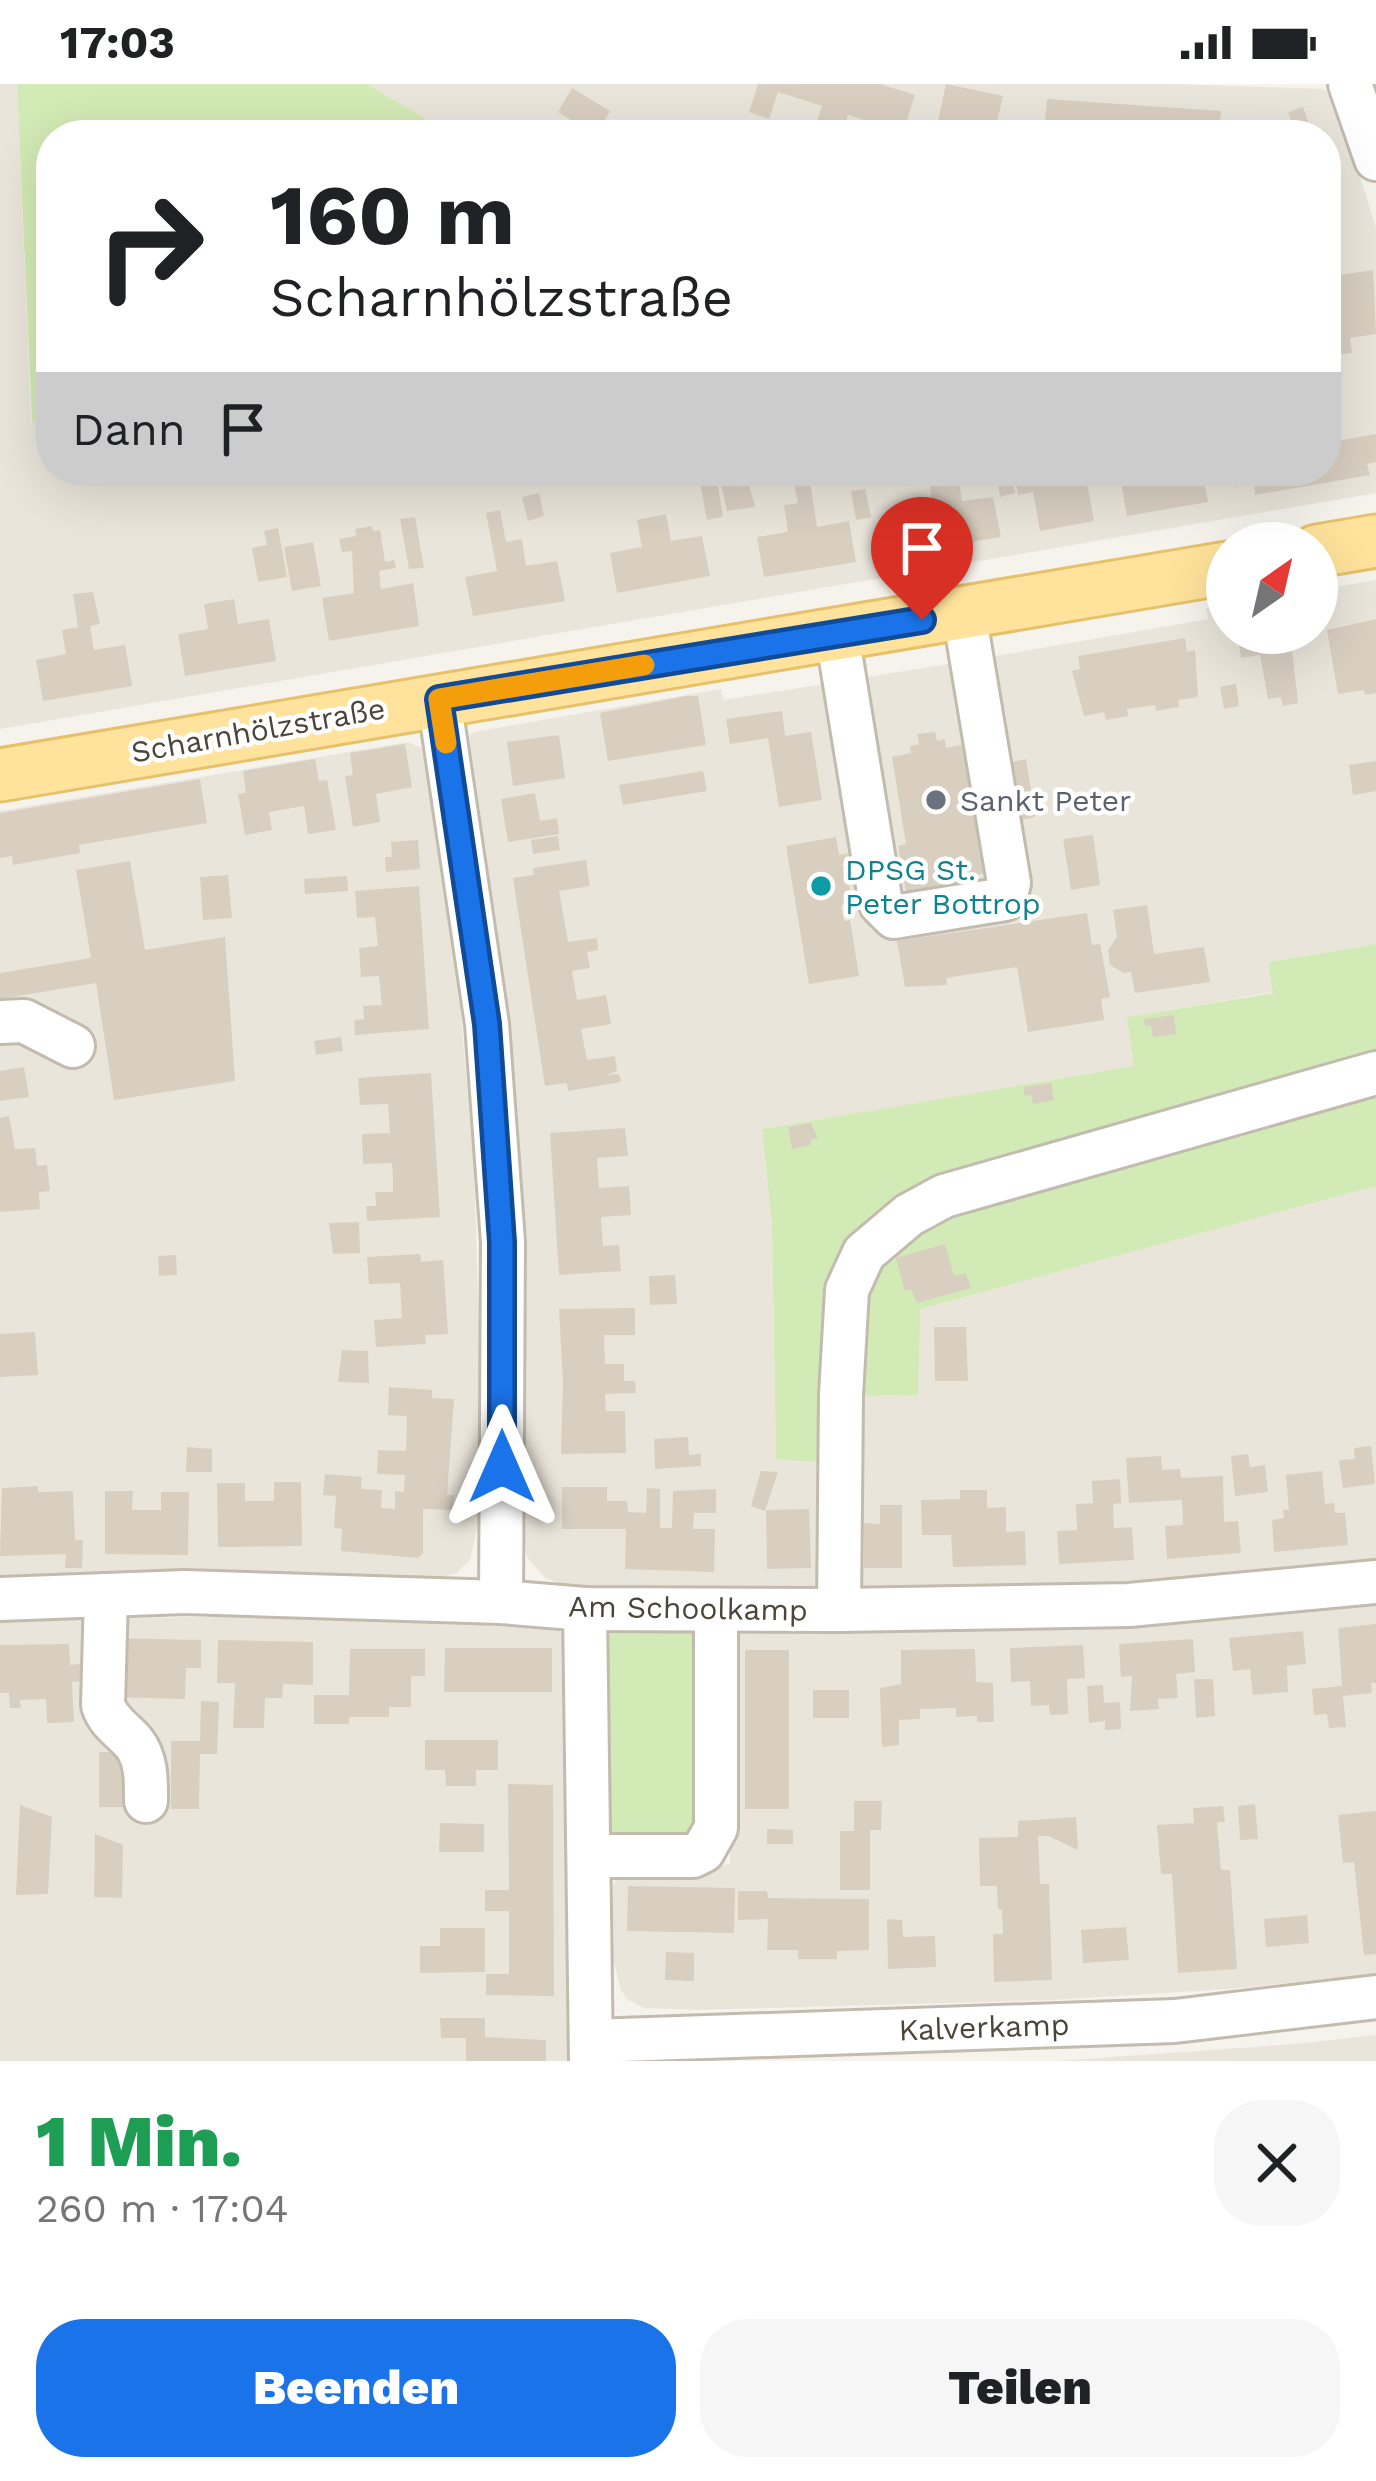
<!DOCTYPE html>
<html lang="de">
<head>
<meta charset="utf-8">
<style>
	body { margin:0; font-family:"Work Sans",sans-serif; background:#f6f6f6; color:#202124; height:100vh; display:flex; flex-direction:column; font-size:45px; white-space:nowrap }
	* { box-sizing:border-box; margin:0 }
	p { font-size:39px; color:#757577 }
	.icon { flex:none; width:66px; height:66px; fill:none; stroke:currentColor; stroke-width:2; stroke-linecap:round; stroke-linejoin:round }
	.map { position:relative; height:1977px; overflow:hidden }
	.drawer { display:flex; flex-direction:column; background:#fff; flex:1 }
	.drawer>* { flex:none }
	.banner { position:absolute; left:36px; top:36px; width:1305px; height:366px; border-radius:48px; box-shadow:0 12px 48px #0002; background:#fff; color:#202124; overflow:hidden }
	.needle { width:78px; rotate:34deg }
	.controls { position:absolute; left:1206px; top:438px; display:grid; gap:24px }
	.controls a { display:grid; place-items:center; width:132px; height:132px; border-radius:50%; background:#fff; box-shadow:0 12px 48px #0002; font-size:60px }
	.pin { position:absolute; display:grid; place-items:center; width:102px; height:102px; color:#fff; margin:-123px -51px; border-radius:50% 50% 50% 0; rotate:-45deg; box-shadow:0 0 12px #0007 }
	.pin .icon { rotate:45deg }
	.me { position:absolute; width:132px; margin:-66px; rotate:0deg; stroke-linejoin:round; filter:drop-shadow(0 0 9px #0008) }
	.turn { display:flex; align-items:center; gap:42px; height:252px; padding:0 36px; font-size:54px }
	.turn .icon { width:156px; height:156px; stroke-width:2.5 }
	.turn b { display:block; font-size:84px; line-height:102px }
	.then { display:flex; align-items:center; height:114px; padding:0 36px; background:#0003; gap:24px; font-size:45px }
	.round { display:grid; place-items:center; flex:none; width:126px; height:126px; border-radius:48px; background:#f6f6f6 }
	.overview { display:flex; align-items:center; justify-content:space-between; height:204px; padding:0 36px }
	h1 { font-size:72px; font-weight:800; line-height:90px; color:#1e9e55 }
	.cta { display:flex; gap:24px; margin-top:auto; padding:24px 36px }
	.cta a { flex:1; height:138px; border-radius:48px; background:#1a73e8; color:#fff; font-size:48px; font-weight:800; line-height:138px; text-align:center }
	.cta a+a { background:#f6f6f6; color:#202124 }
	.status { display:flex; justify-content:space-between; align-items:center; height:84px; padding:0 60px; background:#fff; direction:ltr }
	.status svg { height:33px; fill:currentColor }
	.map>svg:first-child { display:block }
	.residential { fill:#eae5da }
	.green { fill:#d2eab5 }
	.building { fill:#d8cfc1 }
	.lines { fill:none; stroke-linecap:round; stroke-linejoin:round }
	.minor-casing { stroke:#c2bbae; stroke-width:48 }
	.major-casing { stroke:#e6c16a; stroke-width:57 }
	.minor { stroke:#fff; stroke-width:42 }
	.major { stroke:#ffe39c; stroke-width:51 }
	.route-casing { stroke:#114b97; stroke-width:30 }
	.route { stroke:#1a73e8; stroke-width:21 }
	.slow { stroke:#f59e0b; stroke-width:21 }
	.worship-dot { fill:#6b7280; stroke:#fff; stroke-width:4.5 }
	.culture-dot { fill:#0f9aa8; stroke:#fff; stroke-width:4.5 }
	.labels { text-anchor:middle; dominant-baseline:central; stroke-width:9; stroke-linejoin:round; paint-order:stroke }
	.street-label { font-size:30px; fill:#4b4439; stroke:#fff }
	.worship-label { font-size:30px; fill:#5b616d; stroke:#fff; text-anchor:start }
	.culture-label { font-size:30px; fill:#0d838f; stroke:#fff; text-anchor:start }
</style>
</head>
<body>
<div class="status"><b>17:03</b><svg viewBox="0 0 49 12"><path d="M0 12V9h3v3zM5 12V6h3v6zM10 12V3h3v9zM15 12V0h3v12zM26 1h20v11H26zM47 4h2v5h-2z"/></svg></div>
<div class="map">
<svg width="1376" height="1977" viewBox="0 0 1376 1977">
	<rect width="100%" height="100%" fill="#f6f3ec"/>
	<!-- residential -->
	<g class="residential">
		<polygon points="0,0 17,0 31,338 51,336 51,387 1326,387 1326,51 452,51 367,0 1169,0 1323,5 1336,16 1376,144 1376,409 0,645"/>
		<polygon points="1376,496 1376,860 1268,878 1274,908 1127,933 1135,982 762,1045 772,1142 776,1374 819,1377 825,1508 572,1504 545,1494 527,1473 520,1445 510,1008 469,652 474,648 721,605 724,616 985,574 1208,535 1206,524 1227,521 1227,549 1317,549 1317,506"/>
		<polygon points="408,658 425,666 452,826 474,1085 480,1277 478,1440 470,1476 456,1489 436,1496 0,1496 0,727"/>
		<polygon points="1376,1102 1376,1480 1241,1494 997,1506 845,1507 843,1312 920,1225"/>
		<polygon points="1376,1517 1376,1890 1229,1905 1052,1916 696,1926 644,1924 627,1915 621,1906 613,1874 613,1801 618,1792 696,1787 730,1780 729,1567 730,1558 739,1547"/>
		<polygon points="256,1532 434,1537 560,1547 564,1556 568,1672 569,1977 0,1977 0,1537"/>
		<polygon points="1376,1951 1376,1977 1057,1977 1295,1960"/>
	</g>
	<!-- green -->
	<g class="green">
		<polygon points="17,0 367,0 452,51 51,51 51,336 32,338"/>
		<polygon points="1376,860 1376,1102 920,1225 918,1311 844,1312 825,1508 819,1378 776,1375 772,1142 762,1045 1134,982 1127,933 1273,909 1268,878"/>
		<polygon points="612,1544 686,1544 698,1555 697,1754 614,1756 606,1749 606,1552"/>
	</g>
	<!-- building -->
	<g class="building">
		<polygon points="758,0 880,0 915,11 903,49 885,43 882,51 860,51 864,36 848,31 842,51 820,51 813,49 822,22 778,8 769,35 749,28"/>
		<polygon points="946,0 1003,12 994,50 975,46 974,51 954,51 956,42 938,37"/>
		<polygon points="572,4 610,27 596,51 558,28"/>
		<polygon points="1047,15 1221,27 1219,51 1044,51"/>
		<polygon points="1303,23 1312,49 1324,46 1325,51 1296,51 1288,28"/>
		<polygon points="1326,56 1342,101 1330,105 1339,131 1326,135"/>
		<polygon points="1338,176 1340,191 1373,186 1376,250 1350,254 1352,269 1326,272 1326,178"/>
		<polygon points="1376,350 1376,378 1367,380 1370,391 1255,411 1254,399 1234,403 1231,387 1326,387 1326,359"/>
		<polygon points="942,387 968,387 958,391 962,417 993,413 1001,453 909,468 902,429 933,423 929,396 943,394"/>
		<polygon points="996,387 1011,387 1015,409 1000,413"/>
		<polygon points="1014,387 1100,387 1102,396 1087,399 1094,437 1040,447 1033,408 1018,411"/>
		<polygon points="1147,387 1202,387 1208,418 1127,432 1120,393"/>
		<polygon points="717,396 723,433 707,436 700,399"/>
		<polygon points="733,398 735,403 749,400 755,423 727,427 721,400"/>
		<polygon points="810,398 817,443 849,437 856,478 764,493 757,453 788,448 784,421 798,419 794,400"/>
		<polygon points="865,405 871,433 856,436 851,407"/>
		<polygon points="539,409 544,432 528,437 522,413"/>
		<polygon points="500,426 506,458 522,455 526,482 557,477 565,517 473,532 465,493 497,487 486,429"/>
		<polygon points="666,430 671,457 702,452 710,492 617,509 610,469 642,463 637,436"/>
		<polygon points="415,433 424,484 409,485 400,435"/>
		<polygon points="372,442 373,447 380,446 385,478 394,476 396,484 379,487 381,505 413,499 419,542 329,557 322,514 354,509 352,467 342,468 339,455 356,452 355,445"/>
		<polygon points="278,444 287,493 258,498 252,464 267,461 264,447"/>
		<polygon points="313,458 321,502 292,507 284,463"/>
		<polygon points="93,508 100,540 90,542 94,566 125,561 132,602 43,617 36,576 66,570 62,546 78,543 73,510"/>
		<polygon points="234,515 238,540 269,535 276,577 185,592 178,550 208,545 204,520"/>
		<polygon points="1376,535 1376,609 1365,611 1364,606 1338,610 1327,546"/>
		<polygon points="1237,549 1290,549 1298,619 1283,622 1281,613 1268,615 1260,571 1241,574"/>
		<polygon points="1185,554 1187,568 1195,566 1198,613 1178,616 1179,623 1156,627 1155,621 1127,625 1128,632 1106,636 1104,628 1084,632 1072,587 1080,585 1078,572"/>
		<polygon points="1236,600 1239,622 1224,625 1220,603"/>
		<polygon points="686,612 698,612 706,661 608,677 600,629"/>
		<polygon points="782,627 785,652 811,648 822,716 779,723 768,654 730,660 726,635"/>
		<polygon points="935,648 937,657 945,655 946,664 965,660 982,765 990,764 994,788 969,792 970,797 906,808 898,762 906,760 892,673 911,669 910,662 919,660 917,650"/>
		<polygon points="559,651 565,694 513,702 507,658"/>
		<polygon points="405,660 412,703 376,710 380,738 353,743 345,692 353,691 350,669"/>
		<polygon points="315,675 319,697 327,696 336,746 308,750 304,722 269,728 272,746 245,751 238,710 246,709 243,687"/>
		<polygon points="1026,675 1035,733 1008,739 998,681"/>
		<polygon points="1376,677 1376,707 1353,711 1349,681"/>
		<polygon points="703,687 707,707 623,721 619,701"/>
		<polygon points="200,695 207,739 79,761 80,769 13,781 12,772 0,774 0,729"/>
		<polygon points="535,709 540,737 557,734 559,750 508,758 501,715"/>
		<polygon points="1093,751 1100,801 1071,806 1063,755"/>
		<polygon points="558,752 560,766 533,770 531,756"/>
		<polygon points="836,753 839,771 849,769 851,779 841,781 846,783 852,819 841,821 844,837 850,836 859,892 809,900 786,762"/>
		<polygon points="418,756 420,785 386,788 385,773 392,773 391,758"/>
		<polygon points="586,776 590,802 559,807 568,858 597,854 598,866 587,868 590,884 572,887 577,916 606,911 611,940 581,945 587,976 615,972 617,987 607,991 619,990 621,998 568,1007 567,999 545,1002 513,794 534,791 533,784"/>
		<polygon points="130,777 145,866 225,853 235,997 114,1016 96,899 0,915 0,889 91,874 76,786"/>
		<polygon points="228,791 232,834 203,836 200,793"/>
		<polygon points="347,792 348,807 305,810 304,795"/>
		<polygon points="419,802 429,945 355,951 354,936 364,935 363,922 382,921 379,892 361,893 359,864 378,862 375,833 357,834 355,807"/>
		<polygon points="1147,821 1154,870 1204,863 1210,898 1135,909 1131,888 1124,889 1110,881 1108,866 1117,853 1113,826"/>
		<polygon points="1087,829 1092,861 1100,860 1110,913 1101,915 1104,936 1028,948 1017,883 946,894 947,901 905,903 897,857"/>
		<polygon points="1174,931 1176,950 1153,953 1151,941 1145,942 1144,935"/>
		<polygon points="341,953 343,967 316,971 314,957"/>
		<polygon points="24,983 29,1013 0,1017 0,987"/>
		<polygon points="431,989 440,1133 367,1137 366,1122 376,1122 375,1108 393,1108 393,1093 392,1079 363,1080 362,1050 390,1049 388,1020 360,1021 358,994"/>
		<polygon points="1051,999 1054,1016 1033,1020 1031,1011 1025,1012 1023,1003"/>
		<polygon points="9,1032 15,1065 35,1064 37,1082 47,1081 50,1107 39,1108 40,1125 0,1128 0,1034"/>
		<polygon points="811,1039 818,1054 810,1055 811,1061 792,1065 788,1043"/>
		<polygon points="625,1044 628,1072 597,1074 599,1104 629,1102 631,1131 601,1133 603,1162 619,1161 621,1187 559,1191 550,1049"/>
		<polygon points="359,1138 360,1169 333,1170 329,1139"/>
		<polygon points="945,1160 954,1192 966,1189 971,1204 917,1219 911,1205 905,1207 896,1174"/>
		<polygon points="420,1170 421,1178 443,1176 448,1250 425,1251 426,1260 376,1263 374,1236 402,1234 400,1199 369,1200 367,1173"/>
		<polygon points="176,1171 177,1191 159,1192 158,1172"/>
		<polygon points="675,1191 677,1220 650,1221 649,1192"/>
		<polygon points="635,1224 635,1251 604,1251 605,1280 624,1280 624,1297 635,1297 636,1309 605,1310 606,1327 625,1327 626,1369 561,1370 563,1298 559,1225"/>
		<polygon points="934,1243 966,1243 968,1297 935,1297"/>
		<polygon points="35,1248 38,1291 0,1293 0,1250"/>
		<polygon points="342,1266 368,1267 369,1299 338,1298"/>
		<polygon points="389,1303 432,1306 432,1314 454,1315 447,1411 454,1411 453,1426 423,1425 423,1469 418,1474 341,1467 342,1445 334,1444 336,1412 323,1411 325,1390 362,1393 361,1405 382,1406 381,1424 395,1425 395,1407 404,1408 405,1391 377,1390 378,1366 406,1367 407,1332 388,1331"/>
		<polygon points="688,1353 689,1371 701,1370 701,1382 655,1385 654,1355"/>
		<polygon points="1371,1362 1375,1400 1343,1404 1339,1376 1355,1375 1354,1364"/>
		<polygon points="187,1363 212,1365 212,1388 186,1388"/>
		<polygon points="1248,1370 1250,1383 1265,1381 1268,1408 1235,1412 1231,1372"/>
		<polygon points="1161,1372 1162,1386 1180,1385 1181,1394 1223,1392 1224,1438 1238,1437 1241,1469 1167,1475 1165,1442 1183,1441 1182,1416 1129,1419 1126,1374"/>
		<polygon points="761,1387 778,1388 765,1427 751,1422"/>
		<polygon points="1322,1387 1325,1420 1334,1419 1335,1429 1345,1429 1348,1461 1274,1468 1272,1436 1284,1434 1283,1426 1289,1426 1286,1391"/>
		<polygon points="1120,1395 1121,1419 1113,1420 1114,1444 1132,1443 1134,1476 1059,1480 1057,1447 1077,1446 1076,1420 1093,1419 1092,1397"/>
		<polygon points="274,1398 301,1398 302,1462 218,1463 217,1399 245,1399 245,1417 274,1417"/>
		<polygon points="38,1402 38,1408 73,1407 75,1456 83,1456 82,1484 65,1484 66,1470 0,1472 2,1404"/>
		<polygon points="562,1403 607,1403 607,1417 627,1417 628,1428 646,1429 647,1404 660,1405 660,1444 672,1444 673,1407 716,1405 716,1429 694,1429 693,1445 715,1445 714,1488 625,1485 626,1445 562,1445"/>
		<polygon points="960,1406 987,1406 987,1424 1006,1423 1006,1448 1025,1447 1026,1481 953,1483 951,1451 922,1451 921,1416 960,1415"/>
		<polygon points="105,1407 133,1407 132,1426 161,1426 161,1408 189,1408 188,1471 105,1470"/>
		<polygon points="880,1421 902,1421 902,1484 864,1484 864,1439 880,1440"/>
		<polygon points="809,1425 811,1484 767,1485 766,1426"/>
		<polygon points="1376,1540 1376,1599 1371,1599 1372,1609 1343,1612 1346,1643 1329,1644 1327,1630 1314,1631 1312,1605 1342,1602 1338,1544"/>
		<polygon points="1303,1547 1306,1580 1287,1582 1288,1608 1253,1611 1250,1585 1233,1587 1229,1554"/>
		<polygon points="111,1554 201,1556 201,1584 186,1584 185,1615 110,1613"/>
		<polygon points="1193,1555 1195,1588 1176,1590 1178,1614 1158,1615 1159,1625 1130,1627 1132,1592 1121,1593 1119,1560"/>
		<polygon points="218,1556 313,1558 313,1601 283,1600 282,1614 265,1614 264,1644 233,1644 235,1599 217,1599"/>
		<polygon points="69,1560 70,1581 80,1580 81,1597 72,1598 74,1638 47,1639 46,1615 20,1616 21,1624 10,1624 9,1609 0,1609 0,1561"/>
		<polygon points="1083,1561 1085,1594 1067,1595 1068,1630 1050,1631 1049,1621 1031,1622 1030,1597 1011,1598 1010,1564"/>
		<polygon points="445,1564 552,1564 552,1608 444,1608"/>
		<polygon points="350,1565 425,1565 425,1592 411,1592 411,1623 389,1623 389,1633 349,1633 349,1640 314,1640 314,1611 349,1611"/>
		<polygon points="975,1565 976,1598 993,1599 994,1638 977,1638 977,1632 956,1633 956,1624 920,1625 920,1635 899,1636 899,1661 882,1663 880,1604 901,1600 901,1566"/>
		<rect x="745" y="1566" width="44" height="159"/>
		<polygon points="1194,1595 1213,1595 1215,1632 1196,1634"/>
		<polygon points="1103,1601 1104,1619 1120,1618 1121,1645 1105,1646 1105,1637 1089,1639 1087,1602"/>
		<rect x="813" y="1606" width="36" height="28"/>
		<polygon points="201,1617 219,1618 217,1670 200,1670 199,1725 171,1725 171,1657 200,1657"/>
		<polygon points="425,1656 498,1656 498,1686 476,1686 476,1702 446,1702 445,1686 425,1686"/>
		<rect x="99" y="1668" width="28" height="55"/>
		<polygon points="508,1700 553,1701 554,1912 486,1911 486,1890 509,1890 509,1827 485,1827 485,1806 509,1806"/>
		<polygon points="854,1717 882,1717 881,1746 870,1746 870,1806 840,1806 840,1747 854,1747"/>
		<polygon points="1255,1720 1258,1755 1240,1756 1238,1722"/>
		<polygon points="20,1721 52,1733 48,1810 16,1811"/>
		<polygon points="1223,1722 1225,1738 1217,1738 1221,1786 1230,1786 1237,1885 1178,1889 1172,1790 1161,1790 1157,1741 1194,1739 1193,1724"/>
		<polygon points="1376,1727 1376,1870 1364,1871 1354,1778 1343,1779 1338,1731"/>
		<polygon points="1076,1733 1078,1766 1048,1752 1038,1752 1040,1800 1049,1800 1052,1896 994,1898 993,1850 1003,1850 1002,1826 998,1825 997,1802 980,1802 979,1754 1018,1753 1018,1737"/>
		<polygon points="440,1739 484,1740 484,1768 439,1768"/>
		<polygon points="767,1745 793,1746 793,1760 767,1760"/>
		<polygon points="95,1750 123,1761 122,1814 94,1813"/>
		<polygon points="628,1802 735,1804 734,1849 627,1847"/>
		<polygon points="738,1807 767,1807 768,1814 869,1815 869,1866 837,1867 837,1875 798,1875 798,1866 767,1866 768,1835 738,1836"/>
		<polygon points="1307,1831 1309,1859 1266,1863 1264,1835"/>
		<polygon points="887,1835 902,1836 903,1853 935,1852 936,1883 888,1885"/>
		<polygon points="1126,1843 1129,1876 1083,1879 1081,1846"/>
		<polygon points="440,1844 485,1844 485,1888 420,1889 420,1862 440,1862"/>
		<polygon points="666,1868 694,1869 694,1897 665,1896"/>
		<polygon points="440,1934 485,1934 485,1953 546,1956 546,1977 466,1977 466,1954 441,1954"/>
	</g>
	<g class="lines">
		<!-- minor casing -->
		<g class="minor-casing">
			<g id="minor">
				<polyline points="1350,0 1376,75"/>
				<polyline points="837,550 881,820 894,833 1005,815 1009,799 964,529"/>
				<polyline points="439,615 487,940 503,1158 501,1518"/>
				<polyline points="0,938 24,937 73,962"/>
				<path d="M106,1511L103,1621C108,1638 123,1646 134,1659C147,1676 146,1697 146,1717"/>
				<polyline points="0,1515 185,1508 501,1518 585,1525 839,1526 1129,1521 1376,1498"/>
				<polyline points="585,1525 591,1977"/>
				<polyline points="839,1526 841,1311 847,1206 864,1169 909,1131 944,1112 1376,989"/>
				<polyline points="589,1772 693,1772 703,1767 716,1744 716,1526"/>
				<polyline points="591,1957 1175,1937 1376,1913"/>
			</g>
		</g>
		<!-- major casing -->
		<g class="major-casing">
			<g id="major">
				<polyline points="1317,467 1376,457"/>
				<polyline points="0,691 1227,484"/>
			</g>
		</g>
		<!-- minor -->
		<use href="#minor" class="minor"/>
		<!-- major -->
		<use href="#major" class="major"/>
	</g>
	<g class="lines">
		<!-- route casing -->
		<g class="route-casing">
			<polyline id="route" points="502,1383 502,1158 487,940 439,615 922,536"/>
		</g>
		<!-- route -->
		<use href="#route" class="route"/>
		<!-- slow -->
		<polyline class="slow" points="446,659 439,615 644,581"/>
	</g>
	<!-- markers -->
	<circle class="worship-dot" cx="936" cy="716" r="12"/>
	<circle class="culture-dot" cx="821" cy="802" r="12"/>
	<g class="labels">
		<!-- street labels -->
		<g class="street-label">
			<text transform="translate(258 646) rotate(-10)">Scharnhölzstraße</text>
			<text transform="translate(688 1524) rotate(1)">Am Schoolkamp</text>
			<text transform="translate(984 1943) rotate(-2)">Kalverkamp</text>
		</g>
		<!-- worship labels -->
		<g class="worship-label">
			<text x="960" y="716">Sankt Peter</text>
		</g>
		<!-- culture labels -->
		<g class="culture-label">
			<text x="845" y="785">DPSG St.<tspan x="845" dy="34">Peter Bottrop</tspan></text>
		</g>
	</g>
</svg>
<div class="controls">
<a><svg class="needle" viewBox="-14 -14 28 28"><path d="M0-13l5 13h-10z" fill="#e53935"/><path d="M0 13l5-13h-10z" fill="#757577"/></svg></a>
</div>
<div class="pin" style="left:922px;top:536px;background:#d93025"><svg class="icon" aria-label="arrive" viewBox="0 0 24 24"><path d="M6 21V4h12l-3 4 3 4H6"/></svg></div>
<svg class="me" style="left:502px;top:1383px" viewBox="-20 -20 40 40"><path d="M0-17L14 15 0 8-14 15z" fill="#1a73e8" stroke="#fff" stroke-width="4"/></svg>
<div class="banner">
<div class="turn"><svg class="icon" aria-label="right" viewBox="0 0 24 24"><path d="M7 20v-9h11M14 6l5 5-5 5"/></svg><div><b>160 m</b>Scharnhölzstraße</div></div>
<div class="then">Dann<svg class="icon" aria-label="arrive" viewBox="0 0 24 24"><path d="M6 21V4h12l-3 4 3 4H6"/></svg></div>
</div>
</div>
<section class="drawer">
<div class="overview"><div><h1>1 Min.</h1><p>260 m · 17:04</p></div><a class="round"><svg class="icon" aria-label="close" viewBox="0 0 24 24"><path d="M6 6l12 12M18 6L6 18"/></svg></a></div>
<div class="cta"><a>Beenden</a><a>Teilen</a></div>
</section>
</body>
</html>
